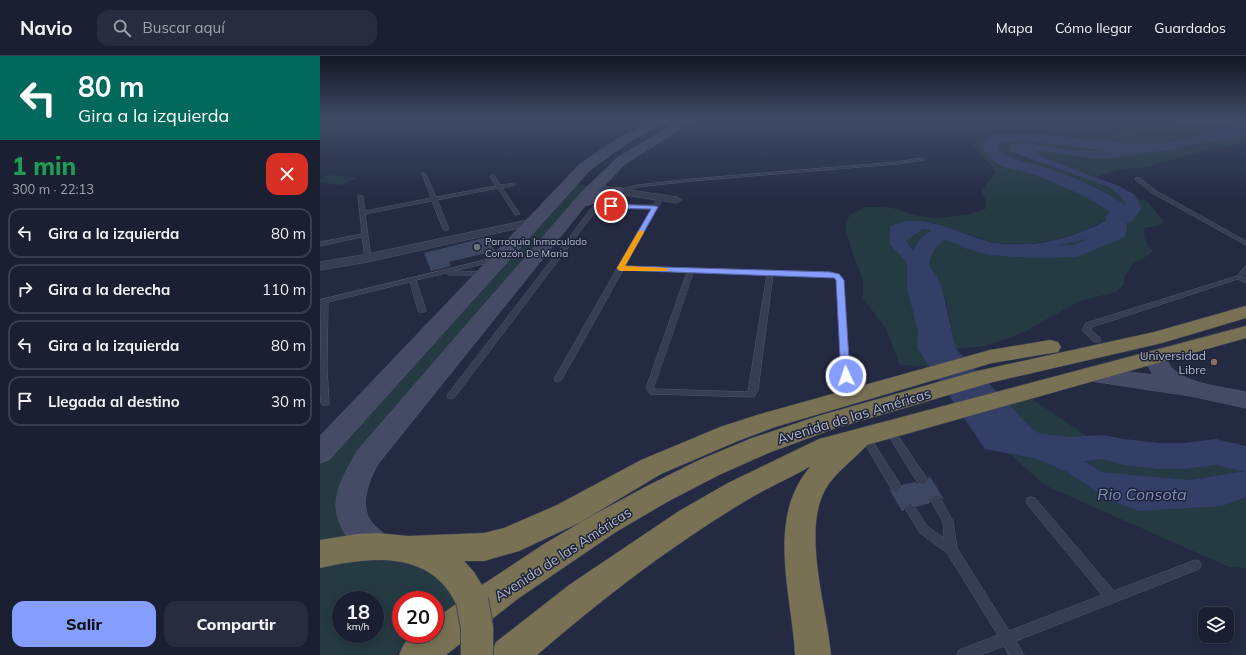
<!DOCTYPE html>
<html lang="es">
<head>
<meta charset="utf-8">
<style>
	body { margin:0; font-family:Mulish,sans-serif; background:#272d3e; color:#f1f3f6; height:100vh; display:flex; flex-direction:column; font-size:15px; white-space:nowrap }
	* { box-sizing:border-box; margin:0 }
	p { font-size:13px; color:#9fa3ac }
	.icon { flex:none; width:22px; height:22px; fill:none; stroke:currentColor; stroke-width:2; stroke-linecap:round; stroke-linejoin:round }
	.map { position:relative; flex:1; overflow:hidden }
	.panel { display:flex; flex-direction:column; background:#1a2032; width:320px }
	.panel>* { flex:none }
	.banner { background:#00695c; color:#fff; overflow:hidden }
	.buttons { position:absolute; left:878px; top:551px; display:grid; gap:8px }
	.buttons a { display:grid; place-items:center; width:36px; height:36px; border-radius:8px; background:#1a2032; box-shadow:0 2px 10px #0003,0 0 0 1px #383e4d; font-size:20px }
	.speed { position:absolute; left:12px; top:535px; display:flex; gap:8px; font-size:20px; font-weight:700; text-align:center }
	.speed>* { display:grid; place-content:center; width:52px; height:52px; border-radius:50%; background:#1a2032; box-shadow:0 2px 10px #0003,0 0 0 1px #383e4d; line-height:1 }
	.speed small { font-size:10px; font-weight:400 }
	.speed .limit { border:6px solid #d22; background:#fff; color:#111 }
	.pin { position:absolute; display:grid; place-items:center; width:34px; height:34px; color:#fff; margin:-17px; border:2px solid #fff; border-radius:50%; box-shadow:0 1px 4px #0007 }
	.me { position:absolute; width:44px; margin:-22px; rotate:357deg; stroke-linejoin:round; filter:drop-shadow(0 0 3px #0008) }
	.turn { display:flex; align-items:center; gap:14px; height:84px; padding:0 12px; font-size:18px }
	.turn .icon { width:52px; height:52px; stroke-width:2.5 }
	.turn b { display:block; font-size:28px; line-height:34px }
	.round { display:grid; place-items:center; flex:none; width:42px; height:42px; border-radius:12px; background:#272d3e }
	.summary { display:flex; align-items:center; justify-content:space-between; height:68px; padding:0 12px }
	h1 { font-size:24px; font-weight:800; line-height:30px; color:#1e9e55 }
	.button { display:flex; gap:8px; margin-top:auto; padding:8px 12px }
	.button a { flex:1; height:46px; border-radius:12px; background:#869eff; color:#111; font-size:16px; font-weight:800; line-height:46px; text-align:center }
	.button a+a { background:#272d3e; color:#f1f3f6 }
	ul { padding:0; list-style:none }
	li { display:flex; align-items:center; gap:12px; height:50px; margin:0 8px 6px; padding:0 4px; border:2px solid #383e4d; border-radius:12px }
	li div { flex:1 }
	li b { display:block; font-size:15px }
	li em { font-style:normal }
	header { display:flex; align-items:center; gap:24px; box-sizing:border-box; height:56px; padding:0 20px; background:#1a2032; border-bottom:1px solid #383e4d }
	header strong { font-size:19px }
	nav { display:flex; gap:22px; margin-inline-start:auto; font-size:14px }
	.search { width:280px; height:36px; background:#272d3e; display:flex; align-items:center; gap:10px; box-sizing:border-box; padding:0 14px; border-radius:12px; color:#9fa3ac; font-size:15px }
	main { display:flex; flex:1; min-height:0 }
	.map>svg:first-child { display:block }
	.green { fill:#253a43; fill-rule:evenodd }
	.water { fill:#343f68 }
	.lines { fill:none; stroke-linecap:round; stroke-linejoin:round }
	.river { fill:#343f68; fill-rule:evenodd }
	.building { fill:#3e4762 }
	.lane-casing { stroke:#52586c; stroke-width:1 }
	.street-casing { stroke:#52586c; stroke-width:1 }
	.secondary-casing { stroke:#52586c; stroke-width:1 }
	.highway-casing { stroke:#3f4559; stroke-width:1 }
	.lane { fill:#373d52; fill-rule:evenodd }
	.street { fill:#373d52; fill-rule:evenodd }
	.secondary { fill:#454b65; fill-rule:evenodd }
	.highway { fill:#787154; fill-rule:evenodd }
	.highway-bridge-casing { stroke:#3f4559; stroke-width:34; stroke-linecap:butt }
	.highway-bridge { stroke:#787154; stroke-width:32 }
	.route { fill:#869eff; stroke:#5767a6 }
	.slow { fill:#f59e0b }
	.worship-dot { fill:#6b7280; stroke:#1c2237; stroke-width:1.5 }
	.education-dot { fill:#8d6e63; stroke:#1c2237; stroke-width:1.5 }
	.labels { text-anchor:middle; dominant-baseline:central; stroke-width:3; stroke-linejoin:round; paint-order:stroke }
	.far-poi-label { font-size:10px; fill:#b4b9cc; stroke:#1c2237; text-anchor:start }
	.poi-label { font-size:12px; fill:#b4b9cc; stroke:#1c2237; text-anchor:end }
	.near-street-label { font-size:14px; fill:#b4b9cc; stroke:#1c2237 }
	.near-water-label { font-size:16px; font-style:italic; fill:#808eba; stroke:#1c2237 }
</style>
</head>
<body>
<header>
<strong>Navio</strong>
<div class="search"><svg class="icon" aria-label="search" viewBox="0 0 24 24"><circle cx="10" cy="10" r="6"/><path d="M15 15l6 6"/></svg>Buscar aquí</div>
<nav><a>Mapa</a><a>Cómo llegar</a><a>Guardados</a></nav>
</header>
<main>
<section class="panel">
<div class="banner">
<div class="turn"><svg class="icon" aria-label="left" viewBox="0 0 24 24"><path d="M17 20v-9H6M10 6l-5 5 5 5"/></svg><div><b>80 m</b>Gira a la izquierda</div></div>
</div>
<div class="summary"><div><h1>1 min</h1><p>300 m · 22:13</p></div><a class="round" style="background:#d93025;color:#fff"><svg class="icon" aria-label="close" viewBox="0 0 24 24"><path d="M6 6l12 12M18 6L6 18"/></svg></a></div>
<ul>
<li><svg class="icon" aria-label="left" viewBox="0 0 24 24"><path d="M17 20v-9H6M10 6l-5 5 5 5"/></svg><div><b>Gira a la izquierda</b></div><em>80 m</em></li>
<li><svg class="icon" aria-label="right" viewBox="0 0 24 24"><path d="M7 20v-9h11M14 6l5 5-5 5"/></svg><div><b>Gira a la derecha</b></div><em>110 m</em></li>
<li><svg class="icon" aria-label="left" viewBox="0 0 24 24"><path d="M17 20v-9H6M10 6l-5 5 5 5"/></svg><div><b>Gira a la izquierda</b></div><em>80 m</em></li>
<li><svg class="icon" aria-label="arrive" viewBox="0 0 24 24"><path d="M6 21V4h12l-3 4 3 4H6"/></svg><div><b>Llegada al destino</b></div><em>30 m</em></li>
</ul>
<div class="button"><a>Salir</a><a>Compartir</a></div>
</section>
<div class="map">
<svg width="926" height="599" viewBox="0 0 926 599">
	<rect width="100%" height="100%" fill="#232a42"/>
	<!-- green -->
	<g class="green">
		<path d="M869,63H926V65L917,69L911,77L876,84L803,92L788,95H756L733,92L693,98L789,131L800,140L806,151L803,157L762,175L735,184L709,188L676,187L610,166L570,171L605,228L619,271L625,309L613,311L580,309L566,273L543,242V224L534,202L525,171L529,160L544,151H561L573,152L598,160L618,162L650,158L665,153L666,145L662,135C666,126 672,123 676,115L653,90L657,84L675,79L783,81L791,80L805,73L860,67L869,65Z"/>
		<polygon points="926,78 926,87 890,93 826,111 796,114 776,121 723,101 714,95 827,96 913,82"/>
		<polygon points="10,119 37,122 21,129 0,126 0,123"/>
		<path d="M248,128L272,130L48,401L32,460L89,493L152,544L115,570V544H81V578H104L75,599H0V397ZM21,544H55V578H21Z"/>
		<path d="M817,143L827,145L844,166L840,169L824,172C822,181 827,188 833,195L821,204L814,207L805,220L804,228L796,236L760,245L702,277L680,285L664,290L636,293C631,271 627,237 615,218C607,205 594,197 586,185L603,173L625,177L648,187L669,193L692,195L719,193L822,152Z"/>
		<polygon points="708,340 783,391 839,400 896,396 926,390 926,415 870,424 782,416 710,371 686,346"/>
		<polygon points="659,350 679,372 708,399 747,416 789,444 926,441 926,512 909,511 724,429 642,354"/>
	</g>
	<!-- water -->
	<path class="water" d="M926,65V78L913,82L801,101L775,103L725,95H715L723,101L801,131L815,139L822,152L812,165L773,182L719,193L692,195L669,193L648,187L625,177L603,173L586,185L591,192L603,203L615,217L622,232L636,293L710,371L782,416L870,424L926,415V441L902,450L819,455L789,444L747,416L708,399L679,372L625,309L619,271L605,228L598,217L570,189V171C602,153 642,180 675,187C685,189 698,188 708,188C739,187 768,173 795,161L803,157L806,151L800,140L789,131L693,97L689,92L692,88L707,87L756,95H788L803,92L876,84L911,77L922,66Z"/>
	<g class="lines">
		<!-- river -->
		<path class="river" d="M926,65V74L905,84L876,88L846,95L803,97L725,87L694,86H683L677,91C689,105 706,106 723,111C744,117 801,140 813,157L805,163C808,171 808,176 803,182L757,201L714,202L669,199L641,191L638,188L624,184C593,207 619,246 624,276C625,281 625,286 625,291L687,374L749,381L783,379L804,383L839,387H864L896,383L926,390V416L896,409L864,413H839L804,409L783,403L749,407L712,402L665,393L597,292L598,276L587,232V205L601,182L612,174L625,171L670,187L714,190L754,189L787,175L788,170L785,161L790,156C768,140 740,129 715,119C690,110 678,116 662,91L667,83L680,78L725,79L803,87H846L876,80L897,77Z"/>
	</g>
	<!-- building -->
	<g class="building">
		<polygon points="167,181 175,195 129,206 131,210 111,215 104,197"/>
		<polygon points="610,421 624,443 623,443 620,441 616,440 612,441 610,445 610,447 597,451 590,448 586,449 584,453 584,455 582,455 569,433 576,436 580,435 582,429 595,426 598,428 606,428 608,422"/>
	</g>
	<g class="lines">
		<!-- lane casing -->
		<g class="lane-casing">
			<g id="lane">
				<polygon points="747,63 766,63 764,64 749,64"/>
				<polygon points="602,102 604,103 604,104 577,108 371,125 318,131 297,137 294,135 318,129 371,123 577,106"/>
				<polygon points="102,117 106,118 116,141 176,130 170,120 172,119 174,119 180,129 195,127 195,129 182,132 200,158 195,159 178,132 117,144 129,173 126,175 123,173 112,145 45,158 51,202 50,203 46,203 45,202 42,181 0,190 0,186 42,178 38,139 43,140 45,155 111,142"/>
				<polygon points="816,122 820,122 836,135 926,185 926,189 832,137 816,124"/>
				<path d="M338,141L343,142L305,210L510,216L518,219L523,224L530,321L529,323H523L522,321L517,224L514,221L509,220L453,218L438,334L434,341L330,338L326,332L367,216L303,214L242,323L238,326L235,325L234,323L331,153L278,152L134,342H128L127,340L128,338L274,149H333ZM374,216L447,218L428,336L335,333L334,332Z"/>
				<polygon points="178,201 180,202 180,204 133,215 165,216 167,217 167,219 129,219 126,217 96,224 106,254 105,256 99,256 98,254 90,226 8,246 7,312 9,347 8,349 2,349 1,347 0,335 1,248 0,248 0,244"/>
				<polygon points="926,211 926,217 923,221 926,222 926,227 918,223 772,271 771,274 780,282 781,284 780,286 774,286 763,275 763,272 766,267 917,220 924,212"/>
				<polygon points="569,370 572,371 606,421 607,424 606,427 602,428 598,427 564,373 566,371"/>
				<polygon points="545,377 548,378 580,428 581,431 580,434 576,435 572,434 540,380 542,378"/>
				<polygon points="616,441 620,442 633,465 637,492 689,575 782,539 707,448 706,445 707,442 711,441 715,442 794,535 875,504 879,505 881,509 879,513 696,585 704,599 689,599 684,590 661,599 637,599 639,594 678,579 627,497 600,477 585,453 586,450 590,449 594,450 608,471 624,482 623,466 611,445 612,442"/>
			</g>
		</g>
		<!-- street casing -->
		<g class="street-casing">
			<g id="street">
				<polygon points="275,129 357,141 362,144 357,147 272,134 270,132"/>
				<polygon points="213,163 217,164 218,166 217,168 48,206 0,214 0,206 48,198"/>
			</g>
		</g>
		<!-- secondary casing -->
		<g class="secondary-casing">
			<g id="secondary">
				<polygon points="336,63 349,63 307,87 270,114 9,404 0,407 0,380 260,108 299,82"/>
				<path d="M364,63H376L305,108L277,137L297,131L302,132L304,135L302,138L265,150L58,408C48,426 37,453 55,470C63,478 68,478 74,490L69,500C66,501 61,504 57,504C35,502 15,467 16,448C17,428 29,410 38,394L261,137L297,102Z"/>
				<path d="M840,293L848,295L851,300L848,306C858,328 905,331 926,336V352L870,340L771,325L763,323L760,318L763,313L771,311L833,319L826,306L832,295Z"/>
			</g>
		</g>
		<!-- highway casing -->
		<g class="highway-casing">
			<g id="highway">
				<path d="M926,250V262L842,287L673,326L516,372L451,396L399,419L347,446L296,476L199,542L126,599H79C88,577 93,578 115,578V563L136,548C110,493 49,501 0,512V484L37,478L57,477L88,480L164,477L184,472L237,449L321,404L400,371L437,359L670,294L730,284L738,286L741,291L738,296L672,307L455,371L418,385L341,418L259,467L199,495L164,505H144L154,516L162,529L224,488L275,458L327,430L379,404L432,382L498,360L657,315L834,276Z"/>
				<path d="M926,270V282L547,389C534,404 515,416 505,434C482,477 507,552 511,599H475C472,538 445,462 491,410C470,422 447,432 427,444C352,489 283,542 217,599H171L176,586L249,529L359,455L408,427L499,383Z"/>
			</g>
		</g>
		<!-- lane -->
		<use href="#lane" class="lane"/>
		<!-- street -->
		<use href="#street" class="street"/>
		<!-- secondary -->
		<use href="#secondary" class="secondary"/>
		<!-- highway -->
		<use href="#highway" class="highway"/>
		<!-- highway-bridge casing -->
		<g class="highway-bridge-casing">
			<polyline id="highway-bridge" points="152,544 157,572 157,599"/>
		</g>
		<!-- highway-bridge -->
		<use href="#highway-bridge" class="highway-bridge"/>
	</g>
	<!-- sky -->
	<linearGradient id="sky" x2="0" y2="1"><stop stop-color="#131724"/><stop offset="0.43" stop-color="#3f4a65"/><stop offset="1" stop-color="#3f4a65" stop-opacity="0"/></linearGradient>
	<rect width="926" height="147" fill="url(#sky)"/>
	<!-- route -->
	<polygon class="route" points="291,148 335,150 338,151 305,210 510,216 519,218 524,224 530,320 529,323 526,324 521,320 516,224 514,222 298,214 297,212 331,153 289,152 288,150"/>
	<!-- slow -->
	<polygon class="slow" points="321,174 324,176 305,210 345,212 347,212 347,215 300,215 297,212 318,176"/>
	<!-- markers -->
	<circle class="worship-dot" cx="157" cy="191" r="4"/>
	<circle class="education-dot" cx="894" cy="306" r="4"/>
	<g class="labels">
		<!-- far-poi labels -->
		<g class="far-poi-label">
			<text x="165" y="185">Parroquia Inmaculado<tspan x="165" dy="12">Corazón De Maria</tspan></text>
		</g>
		<!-- poi labels -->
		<g class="poi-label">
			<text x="886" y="299">Universidad<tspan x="886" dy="14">Libre</tspan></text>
		</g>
		<!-- near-street labels -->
		<g class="near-street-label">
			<text transform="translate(534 360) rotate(-17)">Avenida de las Américas</text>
			<text transform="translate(243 498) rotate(-33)">Avenida de las Américas</text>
		</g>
		<!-- near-water labels -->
		<g class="near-water-label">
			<text x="822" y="438">Rio Consota</text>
		</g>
	</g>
</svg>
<div class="buttons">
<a><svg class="icon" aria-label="layers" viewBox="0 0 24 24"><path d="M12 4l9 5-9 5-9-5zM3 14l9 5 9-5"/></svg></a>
</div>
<div class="speed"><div>18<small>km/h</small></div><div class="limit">20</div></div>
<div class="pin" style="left:291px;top:150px;background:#d93025"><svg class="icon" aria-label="arrive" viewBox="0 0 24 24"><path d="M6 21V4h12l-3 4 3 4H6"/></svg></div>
<svg class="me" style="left:526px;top:320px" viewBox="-20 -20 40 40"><circle r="17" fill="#869eff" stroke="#fff" stroke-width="3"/><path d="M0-11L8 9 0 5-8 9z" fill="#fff"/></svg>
</div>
</main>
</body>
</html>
